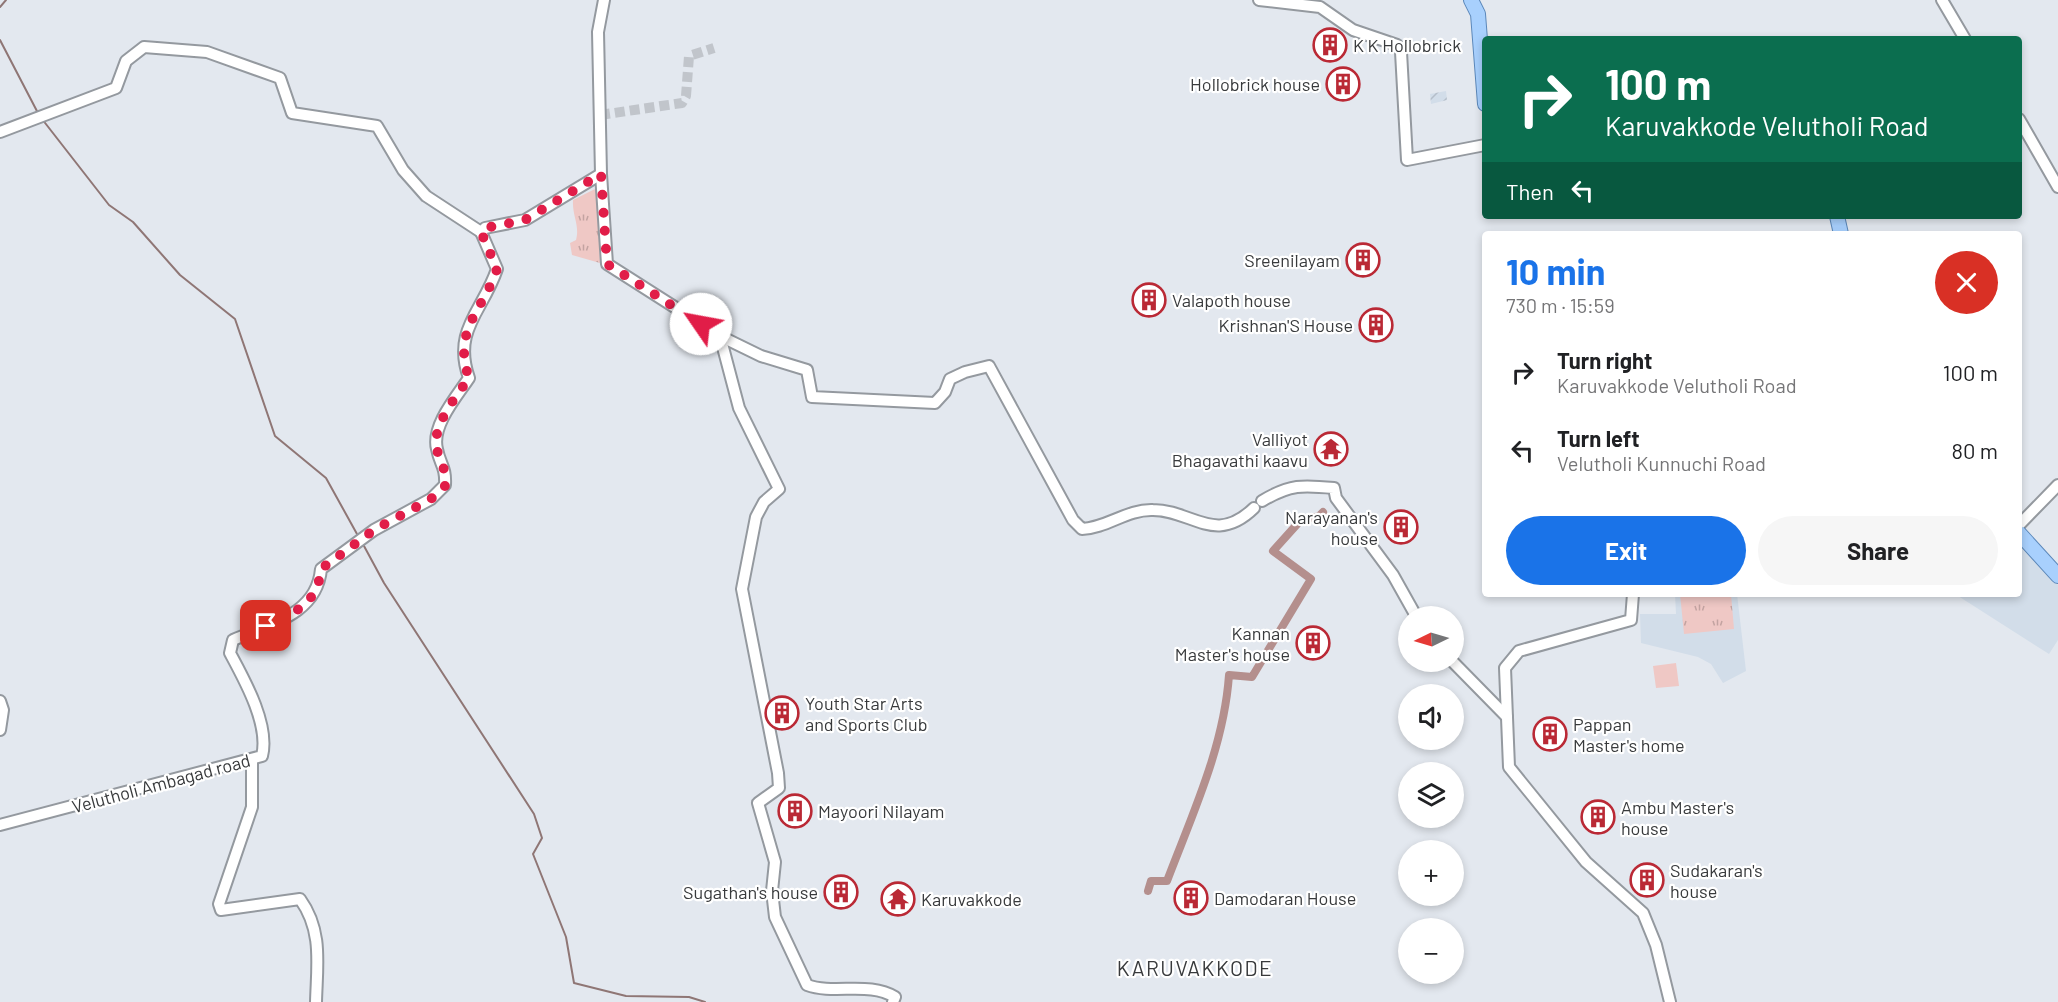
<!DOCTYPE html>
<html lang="en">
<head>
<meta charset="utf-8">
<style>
	body { margin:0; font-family:Barlow,sans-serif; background:#f6f6f6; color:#202124; height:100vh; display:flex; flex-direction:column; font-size:22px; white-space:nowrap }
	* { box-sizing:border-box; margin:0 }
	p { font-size:20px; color:#757577 }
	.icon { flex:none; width:33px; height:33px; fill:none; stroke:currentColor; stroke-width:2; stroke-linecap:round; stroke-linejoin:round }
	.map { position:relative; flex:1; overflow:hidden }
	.details { position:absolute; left:1482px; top:231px; width:540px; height:366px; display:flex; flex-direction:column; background:#fff; border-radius:6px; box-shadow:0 3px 9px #0003 }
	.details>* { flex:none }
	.top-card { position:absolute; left:1482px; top:36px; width:540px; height:183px; border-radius:6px; box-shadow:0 3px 9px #0003; background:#0b6e4f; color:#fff; overflow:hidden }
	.needle { width:39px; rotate:265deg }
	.fabs { position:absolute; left:1398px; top:606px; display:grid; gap:12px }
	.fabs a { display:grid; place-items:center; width:66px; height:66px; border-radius:50%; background:#fff; box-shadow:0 3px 9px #0003; font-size:30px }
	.pin { position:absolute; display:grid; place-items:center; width:51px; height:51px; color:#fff; margin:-26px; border-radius:12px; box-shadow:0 3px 9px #0006 }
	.me { position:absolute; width:66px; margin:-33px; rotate:303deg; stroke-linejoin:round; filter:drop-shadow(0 0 4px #0008) }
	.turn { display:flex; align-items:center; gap:21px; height:126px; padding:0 24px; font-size:27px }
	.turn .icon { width:78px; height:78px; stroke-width:2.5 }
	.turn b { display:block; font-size:42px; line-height:51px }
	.then { display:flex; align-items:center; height:57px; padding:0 24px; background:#0003; gap:12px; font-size:22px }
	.round { display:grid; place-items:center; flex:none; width:63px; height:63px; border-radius:32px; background:#f6f6f6 }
	.head { display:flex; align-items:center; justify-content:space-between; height:102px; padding:0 24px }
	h1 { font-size:36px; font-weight:700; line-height:45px; color:#1a73e8 }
	.primary-button { display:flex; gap:12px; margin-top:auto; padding:12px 24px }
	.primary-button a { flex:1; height:69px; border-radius:36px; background:#1a73e8; color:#fff; font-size:24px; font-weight:700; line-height:69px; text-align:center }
	.primary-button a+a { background:#f6f6f6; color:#202124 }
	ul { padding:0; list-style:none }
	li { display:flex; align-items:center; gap:18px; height:78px; padding:0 24px }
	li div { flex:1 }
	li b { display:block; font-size:22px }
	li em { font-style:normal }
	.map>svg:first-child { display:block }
	.built { fill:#d2dde9 }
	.industrial { fill:url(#industrial-furrows) }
	.green { fill:#efc8c5 }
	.park { fill:url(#park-tufts) }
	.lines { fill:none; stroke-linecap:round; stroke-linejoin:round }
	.stream { stroke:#8f7675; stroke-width:2 }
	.canal { stroke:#b48f8d; stroke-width:8 }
	.minor-tunnel { stroke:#c1c5cb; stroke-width:10; stroke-dasharray:10 5; stroke-linecap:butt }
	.minor-casing { stroke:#94999f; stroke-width:14 }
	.major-casing { stroke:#5b87b9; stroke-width:16 }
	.minor { stroke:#fff; stroke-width:10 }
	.major { stroke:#a8d0fd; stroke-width:14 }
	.route { stroke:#e11d48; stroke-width:10; stroke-dasharray:0 18 }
	.labels { text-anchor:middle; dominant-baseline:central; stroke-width:4.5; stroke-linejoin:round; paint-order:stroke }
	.poi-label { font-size:18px; fill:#383a3c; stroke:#fff; text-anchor:start }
	.street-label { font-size:18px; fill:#383a3c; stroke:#fff }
	.quarter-label { font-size:21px; letter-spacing:1.5px; fill:#383a3c; stroke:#fff }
</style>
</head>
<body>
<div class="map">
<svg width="2058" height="1002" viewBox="0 0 2058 1002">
	<defs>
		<pattern id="industrial-furrows" width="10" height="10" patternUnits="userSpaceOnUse" patternTransform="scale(1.5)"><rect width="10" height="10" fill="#d2dde9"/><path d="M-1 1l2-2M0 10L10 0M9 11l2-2" fill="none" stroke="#b5bec9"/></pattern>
		<pattern id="park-tufts" width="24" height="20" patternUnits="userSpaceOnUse" patternTransform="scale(1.5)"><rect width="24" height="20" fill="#efc8c5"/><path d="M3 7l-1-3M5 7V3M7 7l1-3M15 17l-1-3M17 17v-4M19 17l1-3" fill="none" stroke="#c3a3a1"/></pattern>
	</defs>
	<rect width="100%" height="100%" fill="#e3e8ef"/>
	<!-- built -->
	<g class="built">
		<polygon points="2019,541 2058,585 2058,640 2049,654 1955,594 2019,594"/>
		<polygon points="1675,594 1737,594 1746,671 1723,683 1711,664 1698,657 1641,643 1640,614 1676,614"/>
	</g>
	<!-- industrial -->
	<polygon class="industrial" points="1446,91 1447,100 1431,104 1430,94"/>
	<!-- green -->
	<polygon class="green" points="1676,663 1679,686 1656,688 1653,666"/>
	<!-- park -->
	<g class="park">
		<path d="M597,188L600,263L572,255L570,243L576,240C580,225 572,216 573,200Z"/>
		<polygon points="1680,594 1731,594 1734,629 1684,634"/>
	</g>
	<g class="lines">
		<!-- stream -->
		<g class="stream">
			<polyline points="0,7 6,0"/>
			<polyline points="0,40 39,115"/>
			<polyline points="42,119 109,205 133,222 180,275 235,319 275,436 326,478 357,534"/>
			<polyline points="364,546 384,583 534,814 542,838 533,854 566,937 574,983 626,996 689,997 705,1002"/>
		</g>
		<!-- canal -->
		<path class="canal" d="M1148,891L1151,881H1167C1192,815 1224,747 1229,675L1252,677L1311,579L1273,551L1300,521L1319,516L1323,512"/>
		<!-- minor-tunnel -->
		<polyline class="minor-tunnel" points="600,115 682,103 686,96 689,56 714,48"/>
		<!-- minor casing -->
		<g class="minor-casing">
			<g id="minor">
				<polyline points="1259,0 1320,7 1353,30 1397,45 1401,52 1407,160 1485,145"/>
				<polyline points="1942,0 1965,39"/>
				<polyline points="2019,119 2058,187"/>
				<polyline points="0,132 116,88 126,61 144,47 207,52 280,78 292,113 377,126 403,170 426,196 481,232 485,228 525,220 601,174 598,32 604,0"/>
				<path d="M601,174L607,264L720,336L761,356L807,370L812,397L935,403L945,392L950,379L965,372L989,366L1073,520L1082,529C1107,528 1127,509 1153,510C1192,510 1215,546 1254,508"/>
				<path d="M720,336L739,408L779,489L764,502L756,517L742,589L778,773L779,788L758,803L775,862L772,891L775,917L807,985C834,995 869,981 895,997L893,1002"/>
				<path d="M1262,501C1290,484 1303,485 1334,488L1336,498L1393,575L1416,616"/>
				<polyline points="2019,525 2058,485"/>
				<polyline points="1633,594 1631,620 1519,651 1505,668 1509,767 1586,862 1643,913 1656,945 1670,1002"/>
				<polyline points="1453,662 1507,717"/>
				<polyline points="0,701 3,710 0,730"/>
				<path d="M252,760V807L219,904L221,910L300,899C323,931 317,964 316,1002"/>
				<path d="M0,825L262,756C270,725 244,679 230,653L233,640C269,624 317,615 321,569L374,530L431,499L445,485C446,466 440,465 437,449C431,426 457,396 469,378C452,330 483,311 497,269L481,232"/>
			</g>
		</g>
		<!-- major casing -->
		<g class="major-casing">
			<g id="major">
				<polyline points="1471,0 1478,14 1485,104"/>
				<polyline points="1837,216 1841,234"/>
				<polyline points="2019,533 2058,576"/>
			</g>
		</g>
		<!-- minor -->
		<use href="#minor" class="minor"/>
		<!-- major -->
		<use href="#major" class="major"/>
	</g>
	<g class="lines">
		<!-- route -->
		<path class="route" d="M266,626C294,613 318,604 321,569L374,530L431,499L446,485C446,466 440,465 437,449C431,426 457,396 469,378C452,330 483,311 497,269L481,232L485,228L525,220L601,174L607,264L701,324"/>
	</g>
	<!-- icons -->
	<defs>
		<g id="building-ring" transform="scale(1.725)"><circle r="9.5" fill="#fff" stroke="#ba2935" stroke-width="1.5"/><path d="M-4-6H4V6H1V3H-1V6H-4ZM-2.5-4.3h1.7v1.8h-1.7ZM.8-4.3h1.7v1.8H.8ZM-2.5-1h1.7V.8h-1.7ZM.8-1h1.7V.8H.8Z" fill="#ba2935"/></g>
		<g id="temple-ring" transform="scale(1.725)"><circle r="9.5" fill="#fff" stroke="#ba2935" stroke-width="1.5"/><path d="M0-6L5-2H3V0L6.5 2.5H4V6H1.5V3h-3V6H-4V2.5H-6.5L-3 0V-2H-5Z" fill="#ba2935"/></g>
	</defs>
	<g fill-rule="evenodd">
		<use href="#building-ring" x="1330" y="45"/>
		<use href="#building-ring" x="1343" y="84"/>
		<use href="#building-ring" x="1363" y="260"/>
		<use href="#building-ring" x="1149" y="300"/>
		<use href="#building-ring" x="1376" y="325"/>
		<use href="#temple-ring" x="1331" y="449"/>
		<use href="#building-ring" x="1401" y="527"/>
		<use href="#building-ring" x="1313" y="643"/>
		<use href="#building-ring" x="782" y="713"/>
		<use href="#building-ring" x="1550" y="734"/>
		<use href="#building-ring" x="795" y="811"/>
		<use href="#building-ring" x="1598" y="817"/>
		<use href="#building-ring" x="1647" y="880"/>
		<use href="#building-ring" x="841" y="892"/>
		<use href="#building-ring" x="1191" y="898"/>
		<use href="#temple-ring" x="898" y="899"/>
	</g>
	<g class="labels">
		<!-- poi labels -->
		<g class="poi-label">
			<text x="1353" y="45">K K Hollobrick</text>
			<text x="1320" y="84" text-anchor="end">Hollobrick house</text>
			<text x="1340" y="260" text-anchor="end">Sreenilayam</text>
			<text x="1172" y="300">Valapoth house</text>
			<text x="1353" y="325" text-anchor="end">Krishnan'S House</text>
			<text x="1308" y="439" text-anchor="end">Valliyot<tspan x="1308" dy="21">Bhagavathi kaavu</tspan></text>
			<text x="1378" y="517" text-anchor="end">Narayanan's<tspan x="1378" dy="21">house</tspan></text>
			<text x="1290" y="633" text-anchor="end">Kannan<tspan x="1290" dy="21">Master's house</tspan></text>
			<text x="805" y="703">Youth Star Arts<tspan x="805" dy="21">and Sports Club</tspan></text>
			<text x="1573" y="724">Pappan<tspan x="1573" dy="21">Master's home</tspan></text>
			<text x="1621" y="807">Ambu Master's<tspan x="1621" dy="21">house</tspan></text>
			<text x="818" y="811">Mayoori Nilayam</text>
			<text x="1670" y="870">Sudakaran's<tspan x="1670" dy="21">house</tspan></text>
			<text x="818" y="892" text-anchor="end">Sugathan's house</text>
			<text x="1214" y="898">Damodaran House</text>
			<text x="921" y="899">Karuvakkode</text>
		</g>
		<!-- street labels -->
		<g class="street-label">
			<text transform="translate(161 783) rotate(-15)">Velutholi Ambagad road</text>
		</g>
		<!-- quarter labels -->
		<g class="quarter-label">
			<text x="1195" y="967">KARUVAKKODE</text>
		</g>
	</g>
</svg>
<div class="fabs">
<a><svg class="needle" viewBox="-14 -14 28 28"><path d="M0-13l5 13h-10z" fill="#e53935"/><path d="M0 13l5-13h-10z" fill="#757577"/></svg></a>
<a><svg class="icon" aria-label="sound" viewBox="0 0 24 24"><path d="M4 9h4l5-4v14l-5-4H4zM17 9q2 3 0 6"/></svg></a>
<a><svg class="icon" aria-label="layers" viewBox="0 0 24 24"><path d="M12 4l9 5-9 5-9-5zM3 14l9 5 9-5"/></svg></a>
<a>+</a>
<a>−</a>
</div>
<div class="pin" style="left:266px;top:626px;background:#d93025"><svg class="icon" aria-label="arrive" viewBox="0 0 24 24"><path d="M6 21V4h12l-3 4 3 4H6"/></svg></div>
<svg class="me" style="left:701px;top:324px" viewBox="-20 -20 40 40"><circle r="19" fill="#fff"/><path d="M0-13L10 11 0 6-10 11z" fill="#e11d48"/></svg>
<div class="top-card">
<div class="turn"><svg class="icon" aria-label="right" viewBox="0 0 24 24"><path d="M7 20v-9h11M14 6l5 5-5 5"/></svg><div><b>100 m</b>Karuvakkode Velutholi Road</div></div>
<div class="then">Then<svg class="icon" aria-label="left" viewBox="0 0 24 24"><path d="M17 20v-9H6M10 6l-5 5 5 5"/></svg></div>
</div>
<section class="details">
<div class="head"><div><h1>10 min</h1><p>730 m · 15:59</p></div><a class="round" style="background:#d93025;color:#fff"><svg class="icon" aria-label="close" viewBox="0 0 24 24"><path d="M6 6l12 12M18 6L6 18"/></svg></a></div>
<ul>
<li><svg class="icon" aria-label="right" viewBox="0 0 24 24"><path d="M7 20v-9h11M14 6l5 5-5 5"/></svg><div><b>Turn right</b><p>Karuvakkode Velutholi Road</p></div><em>100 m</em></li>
<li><svg class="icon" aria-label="left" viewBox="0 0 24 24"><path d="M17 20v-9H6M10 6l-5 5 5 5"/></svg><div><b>Turn left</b><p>Velutholi Kunnuchi Road</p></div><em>80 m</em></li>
</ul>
<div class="primary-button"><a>Exit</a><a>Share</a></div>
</section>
</div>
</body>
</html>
